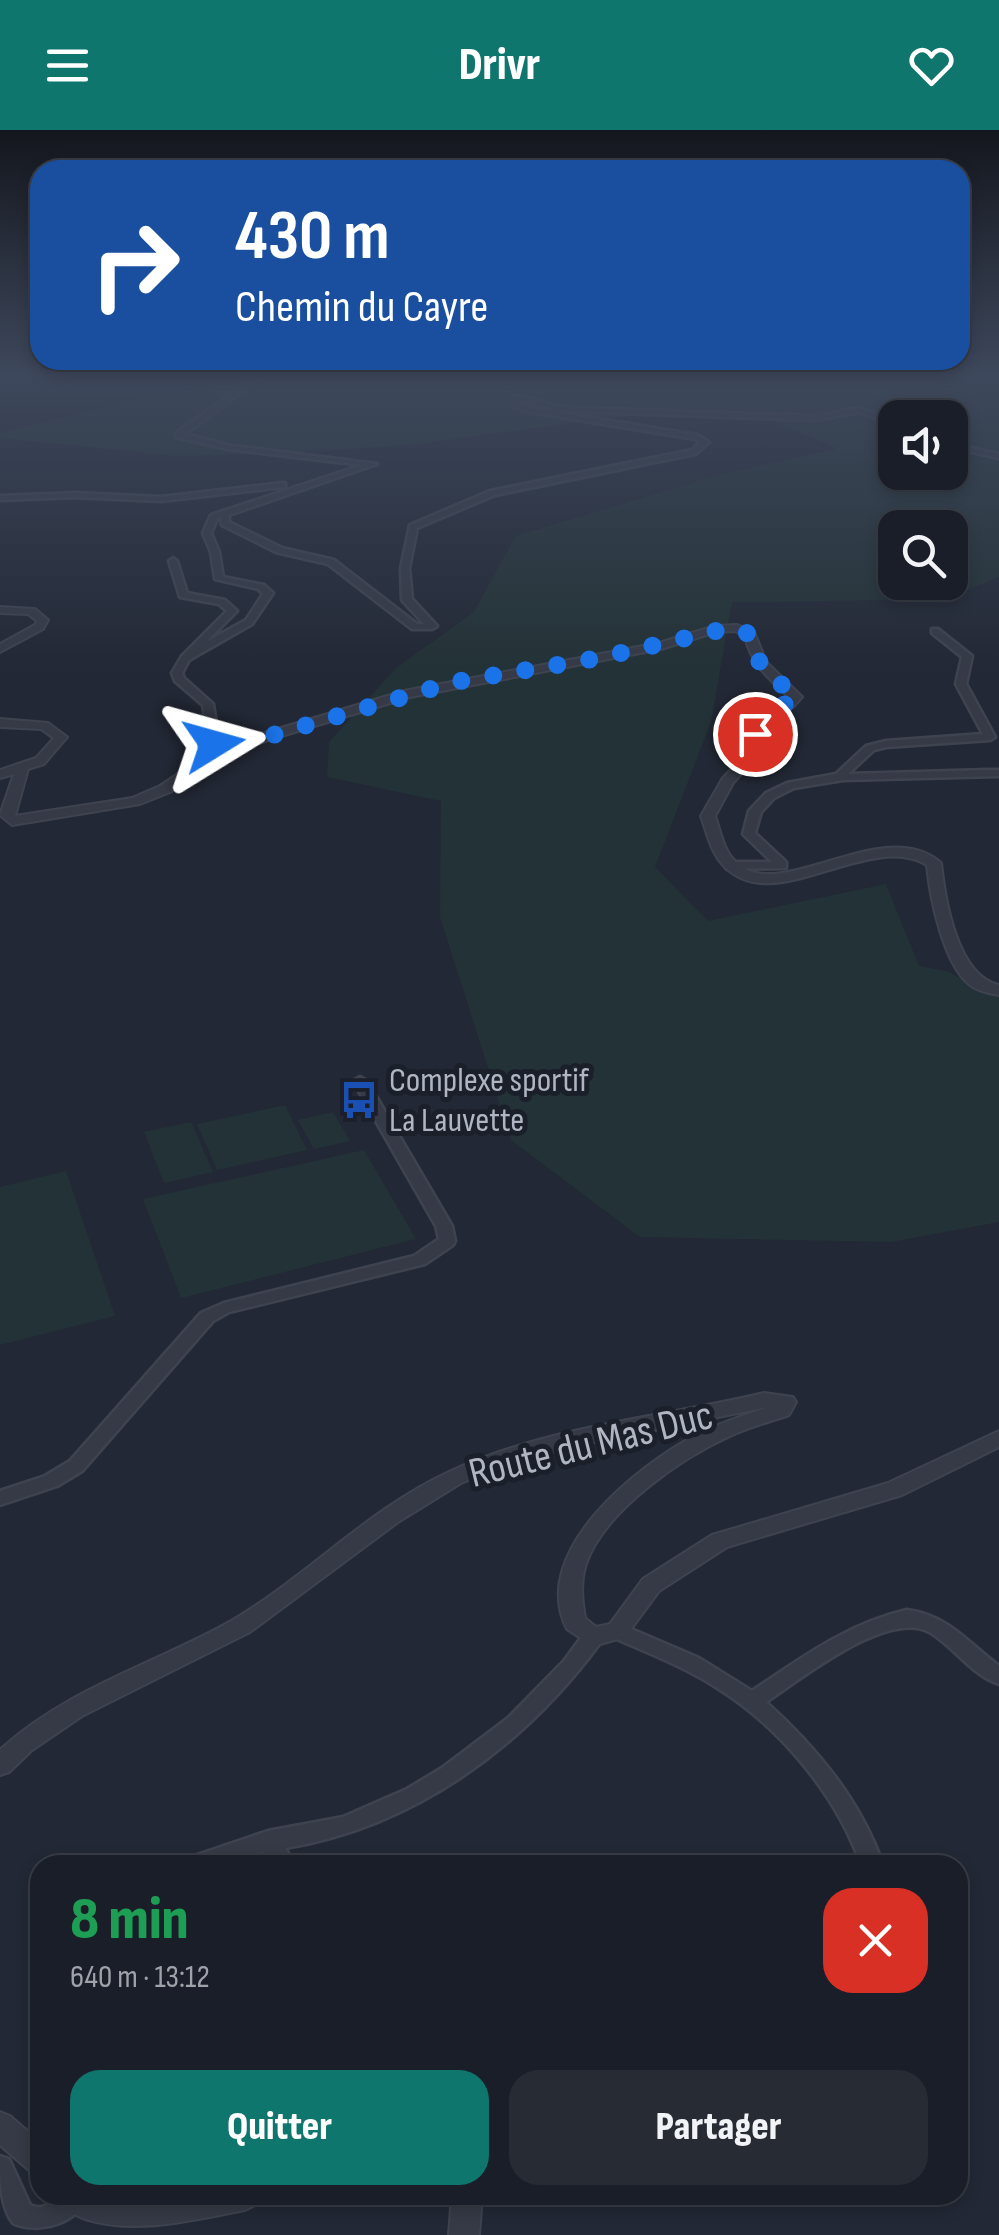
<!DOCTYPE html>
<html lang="fr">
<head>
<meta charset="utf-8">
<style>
	body { margin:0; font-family:"Sofia Sans Condensed",sans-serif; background:#272b34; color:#f1f3f6; height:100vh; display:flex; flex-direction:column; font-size:38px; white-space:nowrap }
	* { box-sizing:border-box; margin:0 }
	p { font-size:32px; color:#9fa2a8 }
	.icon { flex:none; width:55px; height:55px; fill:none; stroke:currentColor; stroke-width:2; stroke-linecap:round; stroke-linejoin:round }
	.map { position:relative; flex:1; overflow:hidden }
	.side { position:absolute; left:30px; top:1725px; width:938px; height:350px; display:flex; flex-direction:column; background:#1a1e28; border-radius:30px; box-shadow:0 5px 15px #0003,0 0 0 2px #383c45 }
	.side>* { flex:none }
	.top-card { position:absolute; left:30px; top:30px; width:940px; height:210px; border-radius:30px; box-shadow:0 5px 15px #0003,0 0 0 2px #383c45; background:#1a4fa0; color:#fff; overflow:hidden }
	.controls { position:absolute; left:878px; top:270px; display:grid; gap:20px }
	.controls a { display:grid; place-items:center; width:90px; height:90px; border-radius:20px; background:#1a1e28; box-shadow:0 5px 15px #0003,0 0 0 2px #383c45; font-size:50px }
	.pin { position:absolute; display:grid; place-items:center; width:85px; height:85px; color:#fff; margin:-42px; border:5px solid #fff; border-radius:50%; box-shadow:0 2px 10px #0007 }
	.me { position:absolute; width:110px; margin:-55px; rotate:82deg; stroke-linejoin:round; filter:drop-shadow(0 0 8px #0008) }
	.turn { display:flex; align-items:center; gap:35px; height:210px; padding:0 40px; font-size:45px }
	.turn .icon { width:130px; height:130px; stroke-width:2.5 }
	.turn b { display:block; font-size:70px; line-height:85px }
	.round { display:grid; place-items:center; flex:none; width:105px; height:105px; border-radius:30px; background:#272b34 }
	.summary { display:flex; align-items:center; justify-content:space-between; height:170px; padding:0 40px }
	h1 { font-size:60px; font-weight:800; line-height:75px; color:#1e9e55 }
	.primary-button { display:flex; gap:20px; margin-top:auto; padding:20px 40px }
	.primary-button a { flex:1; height:115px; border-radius:30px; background:#0f766e; color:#fff; font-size:40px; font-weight:800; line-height:115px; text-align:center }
	.primary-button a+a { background:#272b34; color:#f1f3f6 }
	header { display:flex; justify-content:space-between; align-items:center; height:130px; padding:0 40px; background:#0f766e; color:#fff; font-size:45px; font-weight:800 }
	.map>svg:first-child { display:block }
	.green { fill:#233236; fill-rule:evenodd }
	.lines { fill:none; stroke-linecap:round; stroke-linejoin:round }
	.minor-casing { stroke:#3e434f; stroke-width:5 }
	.tertiary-casing { stroke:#3e434f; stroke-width:4 }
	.minor { fill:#353a46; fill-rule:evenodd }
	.tertiary { fill:#353a46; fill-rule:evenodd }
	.route { stroke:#1a73e8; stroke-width:18; stroke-dasharray:0 32.4 }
	.labels { text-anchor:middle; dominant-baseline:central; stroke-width:10; stroke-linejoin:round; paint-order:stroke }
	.poi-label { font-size:35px; fill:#afb5c2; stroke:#1a1f2a; text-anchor:start }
	.near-street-label { font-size:42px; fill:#afb5c2; stroke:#1a1f2a }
</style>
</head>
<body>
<header><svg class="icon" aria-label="menu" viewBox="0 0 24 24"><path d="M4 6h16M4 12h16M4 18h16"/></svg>Drivr<svg class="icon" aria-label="heart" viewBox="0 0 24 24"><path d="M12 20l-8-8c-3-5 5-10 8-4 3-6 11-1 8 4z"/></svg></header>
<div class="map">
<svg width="999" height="2105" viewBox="0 0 999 2105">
	<rect width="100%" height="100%" fill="#222835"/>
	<!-- green -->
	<g class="green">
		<path d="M279,246H999V447L955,465L902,470L732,472L711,592L655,737L708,791L886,754L919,836L946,841L999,867V1092L891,1112L640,1107L511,1010L440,787L441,671L327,647L329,612L396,538L473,483L516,406L715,346L837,319L751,281L614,287L409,315L300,322L179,326L0,308V303L153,266ZM895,288H950V342H895ZM895,398H950V452H895Z"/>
		<polygon points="285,975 307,1020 217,1040 197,994"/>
		<polygon points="333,982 350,1011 314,1019 298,990"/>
		<polygon points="191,992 213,1042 164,1053 144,1002"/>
		<polygon points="364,1020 416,1109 181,1168 143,1069"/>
		<polygon points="66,1041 115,1186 0,1215 0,1057"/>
	</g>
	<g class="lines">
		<!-- minor casing -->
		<g class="minor-casing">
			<g id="minor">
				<polygon points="256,246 264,246 185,304 227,315 377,334 229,385 229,392 282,418 334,430 417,494 424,494 402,470 401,438 410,395 490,361 692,320 700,312 695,309 524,281 513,277 513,266 525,267 559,277 817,286 858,278 895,290 895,294 858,282 817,290 559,281 520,270 520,274 526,277 697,305 709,312 695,324 495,365 417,398 409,438 412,469 437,496 432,499 412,499 328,434 276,422 222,395 221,387 217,389 211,403 219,422 223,447 264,455 273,463 252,494 189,530 182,543 184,548 213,574 219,613 227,620 222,623 209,614 203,575 175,551 172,543 182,526 227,481 219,474 180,467 169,431 173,428 177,431 187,463 225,470 237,481 206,512 246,490 263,464 258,459 215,449 211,422 203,403 211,385 362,335 227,319 176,307 176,303"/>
				<polygon points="950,313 999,324 999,328 950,317"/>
				<polygon points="282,353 285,353 285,357 161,371 75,367 0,370 0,366 75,363 161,367"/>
				<polygon points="932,499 938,499 972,526 966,554 995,607 990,610 886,617 874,620 848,644 988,640 999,640 999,646 843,650 794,658 774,668 761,682 755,703 786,732 786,738 727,739 725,736 731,732 772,732 743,704 749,681 766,663 787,653 836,644 866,616 886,611 983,604 956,554 962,527 932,503"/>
				<polygon points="360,947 367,951 452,1096 455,1111 453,1115 425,1134 229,1182 213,1191 82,1341 57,1356 0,1375 0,1361 45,1346 70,1331 201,1183 224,1173 414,1126 439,1109 436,1096 353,951"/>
				<path d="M907,1480C949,1486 967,1512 999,1536V1554C972,1545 955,1518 931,1503C890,1477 801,1549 766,1572C817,1618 860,1670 883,1735H861C837,1665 779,1596 716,1557C683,1536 646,1522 610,1506L607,1501L610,1496L617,1493L624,1496L699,1528L752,1561C801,1528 849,1493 907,1480Z"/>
				<path d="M593,1499L600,1501L603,1507L600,1513C523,1617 414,1697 285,1718L295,1735H272L263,1722L226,1735H186L189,1728L197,1725L268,1701L343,1687L407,1659L442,1638L508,1588L564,1531L586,1501Z"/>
				<path d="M0,2026L9,2029L30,2075C42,2081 51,2074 59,2065H85C83,2093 36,2105 13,2093C0,2076 0,2047 0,2026Z"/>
			</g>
		</g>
		<!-- tertiary casing -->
		<g class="tertiary-casing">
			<g id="tertiary">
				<polygon points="0,477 35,479 48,490 43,499 0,522 0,514 35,495 37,491 28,484 0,483"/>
				<path d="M715,496L737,495L754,502L766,532L802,567L793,577L766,592L761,622L733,653L715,686C720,700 723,718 733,729C775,780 882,681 941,733C945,770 957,846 999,855V865C989,863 977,861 969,854C943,833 930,767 927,735C868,700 774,789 724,736C711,723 707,703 701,686L723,648L749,621L752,598L758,587L789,567C769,549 751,534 745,506L735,501L716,502L661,519L410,567L226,623L170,662L140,674L12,695L0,685L14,644L0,648V640L36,628L54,608L41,599L0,597V589L48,593L67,607L44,634L28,639L15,686L132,668L160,656L218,617L404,561L659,513Z"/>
				<path d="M764,1263L793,1267L796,1272L789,1285C769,1292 749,1297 730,1306C681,1328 604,1381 586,1434C580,1452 582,1470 585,1488L596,1497L610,1494L643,1449L712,1405L888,1353L999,1301V1317L902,1365L727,1417L659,1461L625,1507L593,1516L567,1499C528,1422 637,1336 696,1305C719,1293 743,1286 768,1277L566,1318L497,1338L461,1353L398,1392L250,1502L82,1586L32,1620L9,1642L0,1645V1620C64,1561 148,1536 224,1495C303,1451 366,1380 449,1342C547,1296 659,1288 764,1263Z"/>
				<polygon points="0,1982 10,1986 40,2012 40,2045 30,2041 0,2015"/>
				<path d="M56,2065H100L133,2070L177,2065H260L255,2075L245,2080C193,2090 137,2105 85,2089C72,2084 62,2078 56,2065Z"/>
				<polygon points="452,2065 482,2065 479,2105 449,2105"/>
			</g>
		</g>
		<!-- minor -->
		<use href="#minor" class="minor"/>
		<!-- tertiary -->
		<use href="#tertiary" class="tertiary"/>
	</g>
	<!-- sky -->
	<linearGradient id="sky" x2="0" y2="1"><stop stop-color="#13161d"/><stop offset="0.45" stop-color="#3e485c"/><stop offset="1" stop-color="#3e485c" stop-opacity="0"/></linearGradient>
	<rect width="999" height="541" fill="url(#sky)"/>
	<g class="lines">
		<!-- route -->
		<path class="route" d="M214,614L222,620L454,552L599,528L729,498L750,504C755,538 772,545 796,567L762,589L755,604"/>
	</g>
	<!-- icons -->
	<defs>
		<g id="bus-bare" transform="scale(3)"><path d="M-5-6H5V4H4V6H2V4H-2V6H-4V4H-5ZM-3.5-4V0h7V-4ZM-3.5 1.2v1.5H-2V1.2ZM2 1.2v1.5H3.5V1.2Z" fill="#1a4fb4" stroke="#1a1f2a" stroke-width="2.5" paint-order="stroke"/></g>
	</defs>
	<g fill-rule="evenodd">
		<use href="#bus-bare" x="359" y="970"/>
	</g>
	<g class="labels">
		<!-- poi labels -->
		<g class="poi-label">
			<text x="389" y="950">Complexe sportif<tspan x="389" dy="40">La Lauvette</tspan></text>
		</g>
		<!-- near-street labels -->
		<g class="near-street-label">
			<text transform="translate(591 1315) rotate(-14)">Route du Mas Duc</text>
		</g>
	</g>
</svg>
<div class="controls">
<a><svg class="icon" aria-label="sound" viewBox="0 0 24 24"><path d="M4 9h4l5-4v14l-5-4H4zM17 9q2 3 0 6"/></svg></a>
<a><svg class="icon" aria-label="search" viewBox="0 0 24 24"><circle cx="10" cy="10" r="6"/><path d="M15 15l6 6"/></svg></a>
</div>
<div class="pin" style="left:755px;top:604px;background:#d93025"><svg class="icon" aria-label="arrive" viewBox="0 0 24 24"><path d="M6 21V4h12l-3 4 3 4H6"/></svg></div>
<svg class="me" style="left:214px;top:614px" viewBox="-20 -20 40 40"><path d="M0-17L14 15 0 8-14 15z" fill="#1a73e8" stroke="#fff" stroke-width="4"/></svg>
<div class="top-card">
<div class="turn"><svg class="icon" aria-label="right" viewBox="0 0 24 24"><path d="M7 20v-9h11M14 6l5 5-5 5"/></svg><div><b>430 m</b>Chemin du Cayre</div></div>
</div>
<section class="side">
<div class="summary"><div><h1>8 min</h1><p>640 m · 13:12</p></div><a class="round" style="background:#d93025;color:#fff"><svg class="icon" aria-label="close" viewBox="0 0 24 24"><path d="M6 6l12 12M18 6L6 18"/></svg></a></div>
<div class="primary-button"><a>Quitter</a><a>Partager</a></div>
</section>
</div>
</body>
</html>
